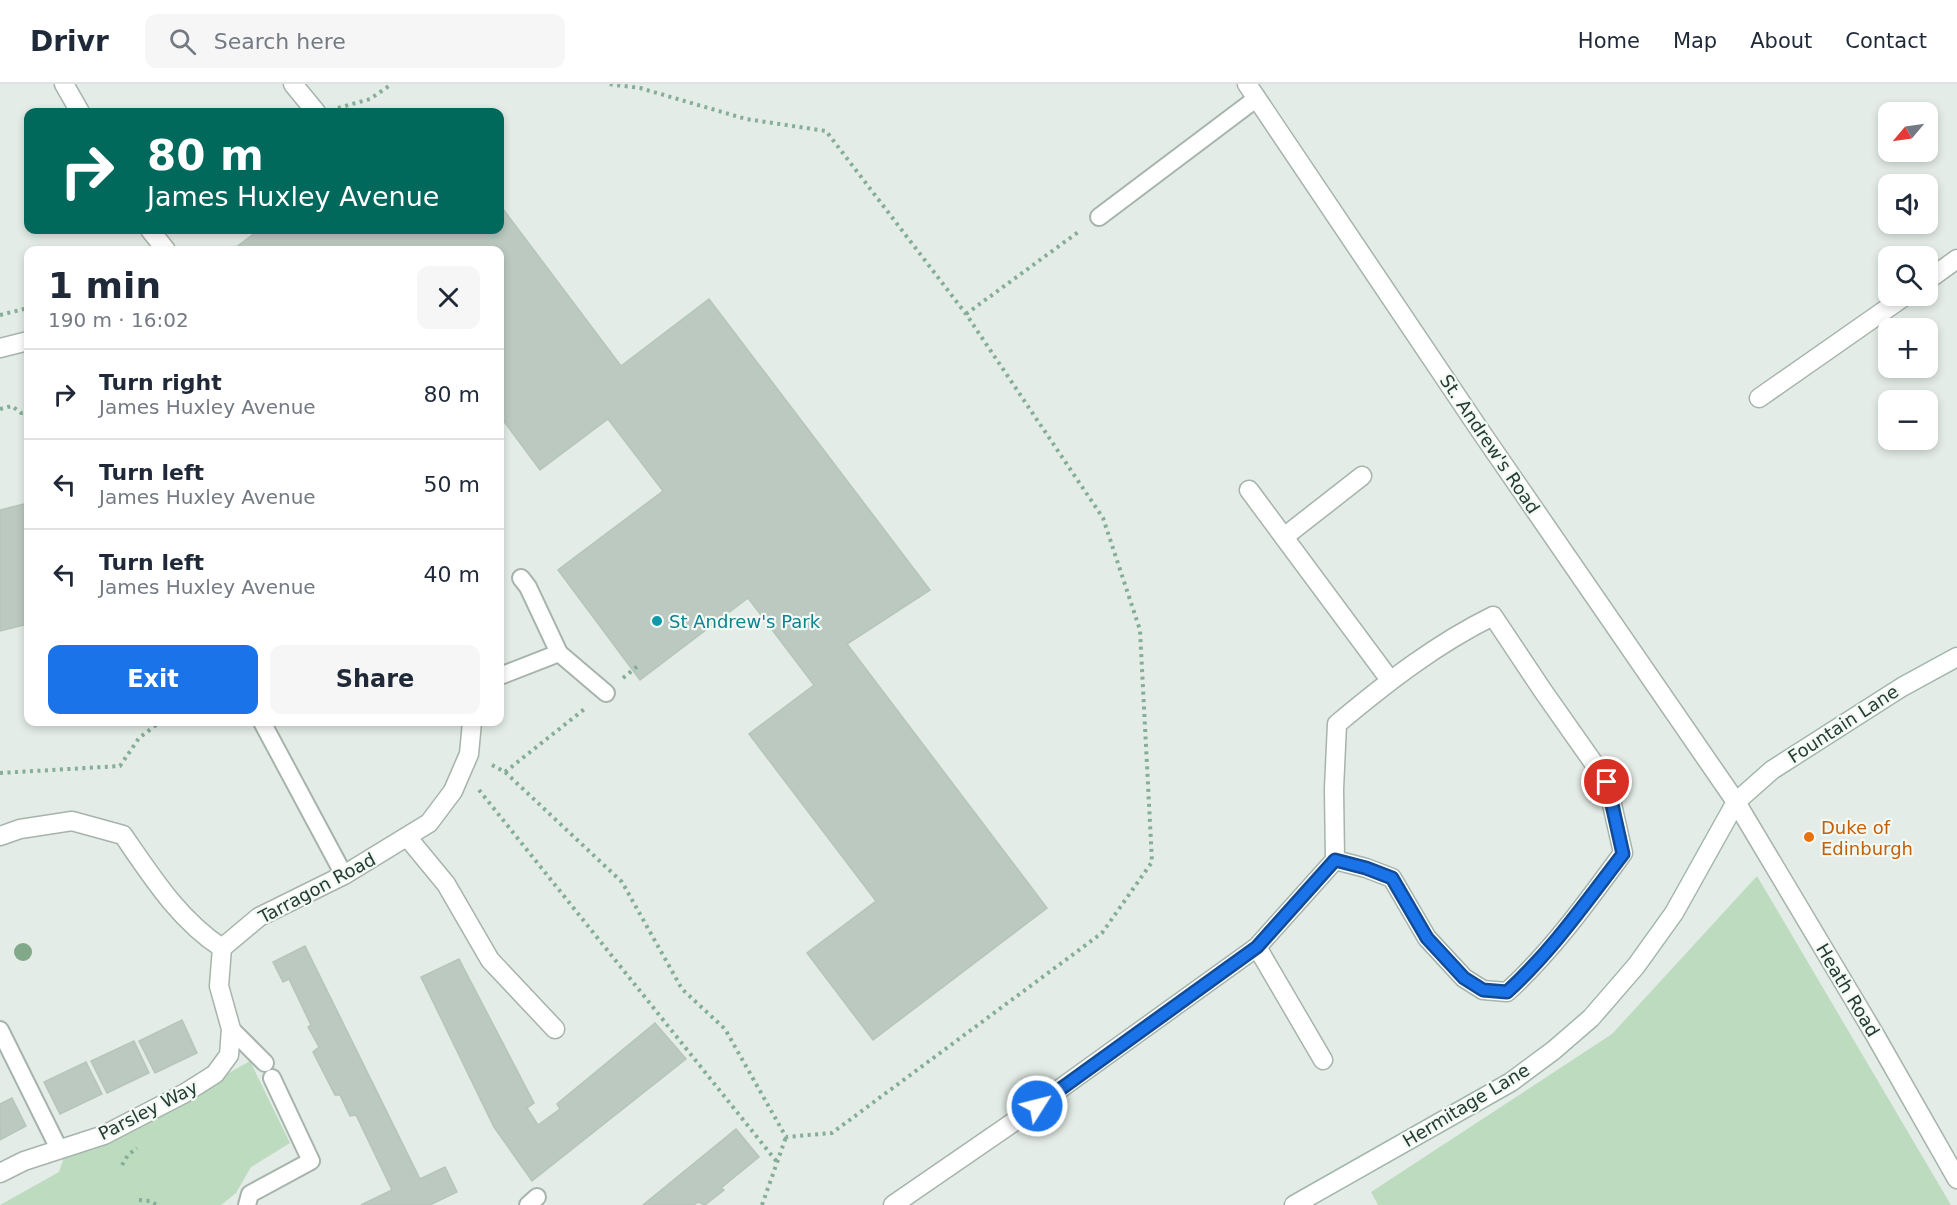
<!DOCTYPE html>
<html lang="en">
<head>
<meta charset="utf-8">
<style>
	body { margin:0; font-family:"DejaVu Sans",sans-serif; background:#f6f6f7; color:#1f2937; height:100vh; display:flex; flex-direction:column; font-size:22px; white-space:nowrap }
	* { box-sizing:border-box; margin:0 }
	p { font-size:20px; color:#747a83 }
	.icon { flex:none; width:33px; height:33px; fill:none; stroke:currentColor; stroke-width:2; stroke-linecap:round; stroke-linejoin:round }
	.map { position:relative; flex:1; overflow:hidden }
	.sheet { position:absolute; left:24px; top:162px; width:480px; height:480px; display:flex; flex-direction:column; background:#fff; border-radius:12px; box-shadow:0 3px 9px #0003 }
	.sheet>* { flex:none }
	.hud { position:absolute; left:24px; top:24px; width:480px; height:126px; border-radius:12px; box-shadow:0 3px 9px #0003; background:#00695c; color:#fff; overflow:hidden }
	.needle { width:39px; rotate:241deg }
	.tools { position:absolute; left:1878px; top:18px; display:grid; gap:12px }
	.tools a { display:grid; place-items:center; width:60px; height:60px; border-radius:12px; background:#fff; box-shadow:0 3px 9px #0003; font-size:30px }
	.pin { position:absolute; display:grid; place-items:center; width:51px; height:51px; color:#fff; margin:-26px; border:3px solid #fff; border-radius:50%; box-shadow:0 2px 6px #0007 }
	.me { position:absolute; width:66px; margin:-33px; rotate:54deg; stroke-linejoin:round; filter:drop-shadow(0 0 4px #0008) }
	.turn { display:flex; align-items:center; gap:21px; height:126px; padding:0 24px; font-size:27px }
	.turn .icon { width:78px; height:78px; stroke-width:2.5 }
	.turn b { display:block; font-size:42px; line-height:51px }
	.round { display:grid; place-items:center; flex:none; width:63px; height:63px; border-radius:12px; background:#f6f6f7 }
	.overview { display:flex; align-items:center; justify-content:space-between; height:102px; padding:0 24px }
	h1 { font-size:36px; font-weight:700; line-height:45px }
	.action { display:flex; gap:12px; margin-top:auto; padding:12px 24px }
	.action a { flex:1; height:69px; border-radius:12px; background:#1a73e8; color:#fff; font-size:24px; font-weight:700; line-height:69px; text-align:center }
	.action a+a { background:#f6f6f7; color:#1f2937 }
	ul { padding:0; list-style:none }
	li { display:flex; align-items:center; gap:18px; height:90px; padding:0 24px; border-top:2px solid #e0e1e3 }
	li div { flex:1 }
	li b { display:block; font-size:22px }
	li em { font-style:normal }
	header { display:flex; align-items:center; gap:36px; box-sizing:border-box; height:84px; padding:0 30px; background:#fff; border-bottom:2px solid #e0e1e3 }
	header strong { font-size:28px }
	nav { display:flex; gap:33px; margin-inline-start:auto; font-size:21px }
	.search { width:420px; height:54px; background:#f6f6f7; display:flex; align-items:center; gap:15px; box-sizing:border-box; padding:0 21px; border-radius:12px; color:#747a83; font-size:22px }
	.map>svg:first-child { display:block }
	.green { fill:#bddcbf }
	.building { fill:#bbc9c1; stroke:#b6c5bc; stroke-width:1.5 }
	.lines { fill:none; stroke-linecap:round; stroke-linejoin:round }
	.lane-casing { stroke:#a6b4ac; stroke-width:20 }
	.street-casing { stroke:#a6b4ac; stroke-width:21 }
	.secondary-casing { stroke:#a2b7ac; stroke-width:21 }
	.path { stroke:#85ad99; stroke-width:4; stroke-dasharray:3 4.5; stroke-linecap:butt }
	.lane { stroke:#fff; stroke-width:16 }
	.street { stroke:#fff; stroke-width:18 }
	.secondary { stroke:#fff; stroke-width:18 }
	.tree { fill:#81a888 }
	.route-casing { stroke:#114b97; stroke-width:15 }
	.route { stroke:#1a73e8; stroke-width:10 }
	.culture-dot { fill:#0f9aa8; stroke:#f3f9f5; stroke-width:2 }
	.food-dot { fill:#e8710a; stroke:#f3f9f5; stroke-width:2 }
	.labels { text-anchor:middle; dominant-baseline:central; stroke-width:4.5; stroke-linejoin:round; paint-order:stroke }
	.street-label { font-size:18px; fill:#243c31; stroke:#f3f9f5 }
	.culture-label { font-size:18px; fill:#0d838f; stroke:#f3f9f5; text-anchor:start }
	.food-label { font-size:18px; fill:#c56008; stroke:#f3f9f5; text-anchor:start }
</style>
</head>
<body>
<header>
<strong>Drivr</strong>
<div class="search"><svg class="icon" aria-label="search" viewBox="0 0 24 24"><circle cx="10" cy="10" r="6"/><path d="M15 15l6 6"/></svg>Search here</div>
<nav><a>Home</a><a>Map</a><a>About</a><a>Contact</a></nav>
</header>
<div class="map">
<svg width="1957" height="1121" viewBox="0 0 1957 1121">
	<rect width="100%" height="100%" fill="#e3ece6"/>
	<!-- green -->
	<g class="green">
		<polygon points="1757,792 1951,1121 1378,1121 1371,1108 1612,950"/>
		<polygon points="250,977 290,1059 251,1083 236,1109 221,1121 0,1121 59,1088 64,1073 95,1065"/>
	</g>
	<!-- building -->
	<g class="building">
		<polygon points="500,121 621,282 709,215 930,506 847,560 1047,824 873,956 807,869 876,817 749,650 814,601 748,514 640,596 558,486 663,407 608,335 540,386 500,332 500,166 238,166 235,164 259,146 500,146"/>
		<polygon points="28,419 28,540 0,547 0,426"/>
		<polygon points="305,862 420,1095 445,1083 457,1108 430,1121 361,1121 392,1106 356,1031 350,1032 340,1011 335,1011 313,968 319,963 308,943 311,941 289,895 283,898 273,878"/>
		<polygon points="459,875 534,1019 527,1024 538,1041 560,1025 557,1020 655,939 686,975 532,1097 494,1043 421,893"/>
		<polygon points="182,936 197,969 155,989 139,957"/>
		<polygon points="134,957 149,989 107,1009 91,977"/>
		<polygon points="86,978 102,1010 60,1030 44,998"/>
		<polygon points="12,1014 26,1042 0,1056 0,1020"/>
		<polygon points="736,1045 759,1073 721,1104 724,1106 705,1121 698,1118 694,1121 643,1121"/>
	</g>
	<g class="lines">
		<!-- lane casing -->
		<g class="lane-casing">
			<g id="lane">
				<polyline points="1099,133 1257,14"/>
				<polyline points="521,494 528,503 559,569 606,609"/>
				<polyline points="500,592 559,569"/>
				<polyline points="262,638 344,791"/>
				<polyline points="231,945 265,979"/>
				<polyline points="0,946 59,1065"/>
				<polyline points="247,1121 250,1110 311,1077 272,994"/>
				<polyline points="528,1121 537,1113"/>
			</g>
		</g>
		<!-- street casing -->
		<g class="street-casing">
			<g id="street">
				<polyline points="64,0 80,28"/>
				<polyline points="293,0 316,28"/>
				<polyline points="1247,0 1477,342 1736,718 1875,951 1957,1095"/>
				<polyline points="150,146 166,166"/>
				<polyline points="1928,196 1957,175"/>
				<polyline points="0,264 28,257"/>
				<polyline points="1759,314 1905,212"/>
				<polyline points="1249,406 1390,596"/>
				<polyline points="1284,453 1362,392"/>
				<path d="M0,752L20,745L72,737L123,751C152,793 179,836 222,864"/>
				<polyline points="408,754 446,800 490,876 555,945"/>
				<polyline points="1257,863 1323,976"/>
				<polyline points="0,1089 24,1077 104,1051 185,1009 215,990 229,971 231,945 219,902 222,864 259,833 344,791 429,739 453,707 469,670 472,638"/>
				<path d="M893,1121L1018,1035L1257,863L1335,776L1334,705L1337,640C1386,599 1436,560 1493,532L1543,607L1607,698L1623,769C1587,818 1552,867 1507,908L1483,906L1464,894L1427,854L1392,794L1366,784L1335,776"/>
			</g>
		</g>
		<!-- secondary casing -->
		<g class="secondary-casing">
			<polyline id="secondary" points="1294,1121 1511,998 1554,966 1591,934 1636,882 1674,829 1736,718 1772,686 1902,603 1957,573"/>
		</g>
		<!-- path -->
		<g class="path">
			<polyline points="338,24 370,15 392,0"/>
			<polyline points="966,230 1081,146"/>
			<polyline points="0,231 28,224"/>
			<polyline points="0,325 12,322 21,329 28,328"/>
			<polyline points="623,594 639,581"/>
			<polyline points="492,681 505,688 622,798 682,905 725,945 786,1053 832,1049 1102,849 1152,778 1140,546 1103,434 966,230 826,47 746,35 640,4 608,0"/>
			<polyline points="505,688 587,623"/>
			<polyline points="0,689 120,682 139,654 160,638"/>
			<polyline points="479,706 777,1078"/>
			<polyline points="122,1081 128,1071 137,1064"/>
			<polyline points="139,1116 150,1117 157,1121"/>
			<polyline points="762,1121 786,1053"/>
		</g>
		<!-- lane -->
		<use href="#lane" class="lane"/>
		<!-- street -->
		<use href="#street" class="street"/>
		<!-- secondary -->
		<use href="#secondary" class="secondary"/>
	</g>
	<!-- trees -->
	<circle class="tree" cx="23" cy="868" r="9"/>
	<g class="lines">
		<!-- route casing -->
		<g class="route-casing">
			<path id="route" d="M1037,1022L1257,863L1335,776L1366,784L1392,794L1427,854L1464,894L1483,906L1507,908C1552,867 1586,818 1623,770L1607,698"/>
		</g>
		<!-- route -->
		<use href="#route" class="route"/>
	</g>
	<!-- markers -->
	<circle class="culture-dot" cx="657" cy="537" r="6"/>
	<circle class="food-dot" cx="1809" cy="753" r="6"/>
	<g class="labels">
		<!-- street labels -->
		<g class="street-label">
			<text transform="translate(1490 360) rotate(56)">St. Andrew's Road</text>
			<text transform="translate(1843 640) rotate(-33)">Fountain Lane</text>
			<text transform="translate(317 804) rotate(-28)">Tarragon Road</text>
			<text transform="translate(1848 906) rotate(59)">Heath Road</text>
			<text transform="translate(1466 1021) rotate(-31)">Hermitage Lane</text>
			<text transform="translate(148 1026) rotate(-27)">Parsley Way</text>
		</g>
		<!-- culture labels -->
		<g class="culture-label">
			<text x="669" y="537">St Andrew's Park</text>
		</g>
		<!-- food labels -->
		<g class="food-label">
			<text x="1821" y="743">Duke of<tspan x="1821" dy="21">Edinburgh</tspan></text>
		</g>
	</g>
</svg>
<div class="tools">
<a><svg class="needle" viewBox="-14 -14 28 28"><path d="M0-13l5 13h-10z" fill="#e53935"/><path d="M0 13l5-13h-10z" fill="#747a83"/></svg></a>
<a><svg class="icon" aria-label="sound" viewBox="0 0 24 24"><path d="M4 9h4l5-4v14l-5-4H4zM17 9q2 3 0 6"/></svg></a>
<a><svg class="icon" aria-label="search" viewBox="0 0 24 24"><circle cx="10" cy="10" r="6"/><path d="M15 15l6 6"/></svg></a>
<a>+</a>
<a>−</a>
</div>
<div class="pin" style="left:1607px;top:698px;background:#d93025"><svg class="icon" aria-label="arrive" viewBox="0 0 24 24"><path d="M6 21V4h12l-3 4 3 4H6"/></svg></div>
<svg class="me" style="left:1037px;top:1022px" viewBox="-20 -20 40 40"><circle r="17" fill="#1a73e8" stroke="#fff" stroke-width="3"/><path d="M0-11L8 9 0 5-8 9z" fill="#fff"/></svg>
<div class="hud">
<div class="turn"><svg class="icon" aria-label="right" viewBox="0 0 24 24"><path d="M7 20v-9h11M14 6l5 5-5 5"/></svg><div><b>80 m</b>James Huxley Avenue</div></div>
</div>
<section class="sheet">
<div class="overview"><div><h1>1 min</h1><p>190 m · 16:02</p></div><a class="round"><svg class="icon" aria-label="close" viewBox="0 0 24 24"><path d="M6 6l12 12M18 6L6 18"/></svg></a></div>
<ul>
<li><svg class="icon" aria-label="right" viewBox="0 0 24 24"><path d="M7 20v-9h11M14 6l5 5-5 5"/></svg><div><b>Turn right</b><p>James Huxley Avenue</p></div><em>80 m</em></li>
<li><svg class="icon" aria-label="left" viewBox="0 0 24 24"><path d="M17 20v-9H6M10 6l-5 5 5 5"/></svg><div><b>Turn left</b><p>James Huxley Avenue</p></div><em>50 m</em></li>
<li><svg class="icon" aria-label="left" viewBox="0 0 24 24"><path d="M17 20v-9H6M10 6l-5 5 5 5"/></svg><div><b>Turn left</b><p>James Huxley Avenue</p></div><em>40 m</em></li>
</ul>
<div class="action"><a>Exit</a><a>Share</a></div>
</section>
</div>
</body>
</html>
